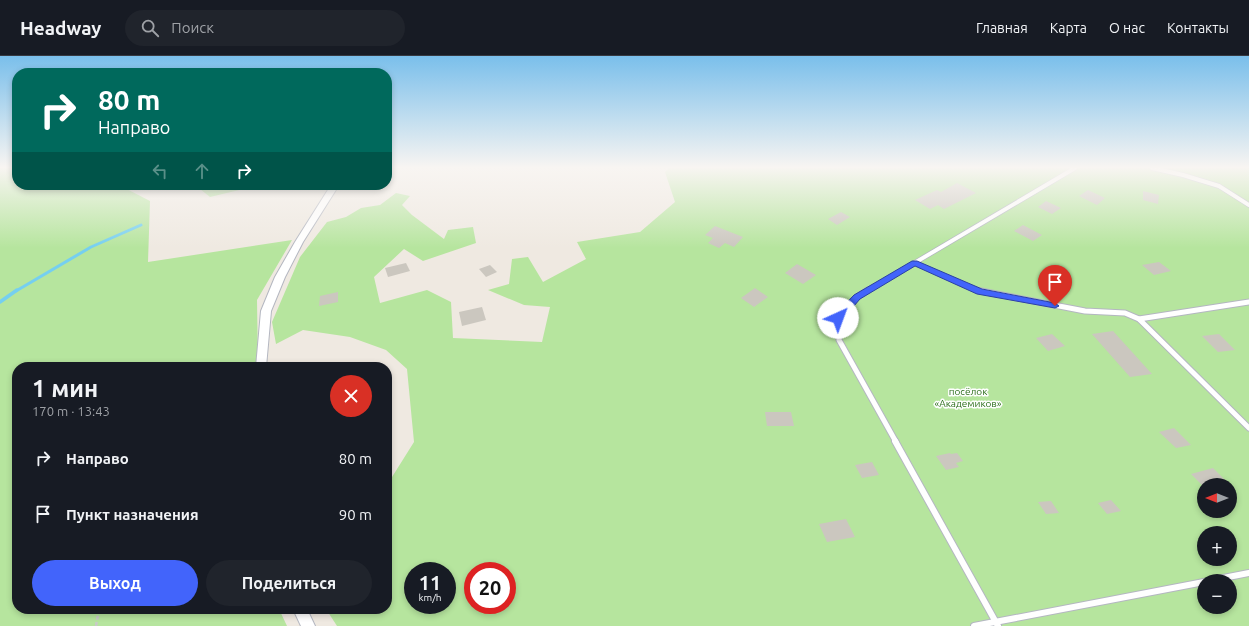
<!DOCTYPE html>
<html lang="ru">
<head>
<meta charset="utf-8">
<style>
	body { margin:0; font-family:Ubuntu,sans-serif; background:#20242c; color:#f1f3f6; height:100vh; display:flex; flex-direction:column; font-size:15px; white-space:nowrap }
	* { box-sizing:border-box; margin:0 }
	p { font-size:13px; color:#9ea1a6 }
	.icon { flex:none; width:22px; height:22px; fill:none; stroke:currentColor; stroke-width:2; stroke-linecap:round; stroke-linejoin:round }
	.map { position:relative; flex:1; overflow:hidden }
	.sheet { position:absolute; left:12px; top:306px; width:380px; height:252px; display:flex; flex-direction:column; background:#171b24; border-radius:16px; box-shadow:0 2px 6px #0003 }
	.sheet>* { flex:none }
	.banner { position:absolute; left:12px; top:12px; width:380px; height:122px; border-radius:16px; box-shadow:0 2px 6px #0003; background:#00695c; color:#fff; overflow:hidden }
	.needle { width:26px; rotate:270deg }
	.controls { position:absolute; left:1197px; top:422px; display:grid; gap:8px }
	.controls a { display:grid; place-items:center; width:40px; height:40px; border-radius:50%; background:#171b24; box-shadow:0 2px 6px #0003; font-size:20px }
	.speed { position:absolute; left:404px; top:506px; display:flex; gap:8px; font-size:20px; font-weight:700; text-align:center }
	.speed>* { display:grid; place-content:center; width:52px; height:52px; border-radius:50%; background:#171b24; box-shadow:0 2px 6px #0003; line-height:1 }
	.speed small { font-size:10px; font-weight:400 }
	.speed .limit { border:6px solid #d22; background:#fff; color:#111 }
	.pin { position:absolute; display:grid; place-items:center; width:34px; height:34px; color:#fff; margin:-41px -17px; border-radius:50% 50% 50% 0; rotate:-45deg; box-shadow:0 0 4px #0007 }
	.pin .icon { rotate:45deg }
	.me { position:absolute; width:44px; margin:-22px; rotate:43deg; stroke-linejoin:round; filter:drop-shadow(0 0 3px #0008) }
	.turn { display:flex; align-items:center; gap:14px; height:84px; padding:0 20px; font-size:18px }
	.turn .icon { width:52px; height:52px; stroke-width:2.5 }
	.turn b { display:block; font-size:28px; line-height:34px }
	.lanes { display:flex; align-items:center; height:38px; padding:0 20px; background:#0003; justify-content:center; gap:20px; direction:ltr }
	.lanes .off { opacity:.35 }
	.round { display:grid; place-items:center; flex:none; width:42px; height:42px; border-radius:21px; background:#20242c }
	.overview { display:flex; align-items:center; justify-content:space-between; height:68px; padding:0 20px }
	h1 { font-size:24px; font-weight:700; line-height:30px }
	.cta { display:flex; gap:8px; margin-top:auto; padding:8px 20px }
	.cta a { flex:1; height:46px; border-radius:24px; background:#4264fb; color:#fff; font-size:16px; font-weight:700; line-height:46px; text-align:center }
	.cta a+a { background:#20242c; color:#f1f3f6 }
	ul { padding:0; list-style:none }
	li { display:flex; align-items:center; gap:12px; height:56px; padding:0 20px }
	li div { flex:1 }
	li b { display:block; font-size:15px }
	li em { font-style:normal }
	header { display:flex; align-items:center; gap:24px; box-sizing:border-box; height:56px; padding:0 20px; background:#171b24; border-bottom:1px solid #363941 }
	header strong { font-size:19px }
	nav { display:flex; gap:22px; margin-inline-start:auto; font-size:14px }
	.search { width:280px; height:36px; background:#20242c; display:flex; align-items:center; gap:10px; box-sizing:border-box; padding:0 14px; border-radius:22px; color:#9ea1a6; font-size:15px }
	.map>svg:first-child { display:block }
	.green { fill:#b6e59e; fill-rule:evenodd }
	.lines { fill:none; stroke-linecap:round; stroke-linejoin:round }
	.stream-far1 { stroke:#75cff0; stroke-width:3 }
	.stream { stroke:#75cff0; stroke-width:3.5 }
	.building { fill:#cbc7bf }
	.service-far2-casing { stroke:#b4b7c1; stroke-width:5.5 }
	.service-far1-casing { stroke:#b4b7c1; stroke-width:7 }
	.service-casing { stroke:#b4b7c1; stroke-width:8 }
	.minor-casing { stroke:#b4b7c1; stroke-width:2 }
	.path { stroke:#c9c9c9; stroke-width:2.5; stroke-dasharray:4 2.5; stroke-linecap:butt }
	.service-far2 { stroke:#fff; stroke-width:4 }
	.service-far1 { stroke:#fff; stroke-width:5 }
	.service { stroke:#fff; stroke-width:6 }
	.minor { fill:#fff; fill-rule:evenodd }
	.route { fill:#4264fb; stroke:#2b41a3 }
	.labels { text-anchor:middle; dominant-baseline:central; stroke-width:3; stroke-linejoin:round; paint-order:stroke }
	.park-label { font-size:10px; fill:#2c6e1b; stroke:#fff }
</style>
</head>
<body>
<header>
<strong>Headway</strong>
<div class="search"><svg class="icon" aria-label="search" viewBox="0 0 24 24"><circle cx="10" cy="10" r="6"/><path d="M15 15l6 6"/></svg>Поиск</div>
<nav><a>Главная</a><a>Карта</a><a>О нас</a><a>Контакты</a></nav>
</header>
<div class="map">
<svg width="1249" height="570" viewBox="0 0 1249 570">
	<rect width="100%" height="100%" fill="#efe9e1"/>
	<!-- green -->
	<g class="green">
		<polygon points="0,112 17,112 17,129 119,129 150,145 148,206 292,184 257,244 258,311 17,311 17,553 279,553 287,570 0,570"/>
		<path d="M669,112H1249V570H337L326,553H387V429L414,386L407,313L386,294L350,281L303,274L276,288L272,266L300,201L327,166L346,161L361,152L380,149L396,137L410,140L402,149L412,159L444,183L448,174L473,171L476,187L423,205L404,193L374,221L380,247L427,234L451,246L453,282L542,286L550,251L524,249L488,234L509,228L512,203L528,201L543,226L586,203L577,186L640,176L675,146L665,116ZM1204,429H1230V455H1204ZM1204,477H1230V503H1204ZM413,515H447V549H413ZM473,515H507V549H473ZM1204,525H1230V551H1204Z"/>
		<polygon points="195,129 260,129 210,141"/>
	</g>
	<g class="lines">
		<!-- stream-far1 -->
		<polyline class="stream-far1" points="16,235 91,191 141,169"/>
		<!-- stream -->
		<polyline class="stream" points="0,246 17,234"/>
	</g>
	<!-- building -->
	<g class="building">
		<polygon points="957,127 976,137 944,153 938,149 930,153 915,144 937,134 941,136"/>
		<polygon points="1088,134 1105,142 1097,149 1079,140"/>
		<polygon points="1143,135 1159,139 1158,148 1143,144"/>
		<polygon points="1046,145 1061,152 1052,158 1038,151"/>
		<polygon points="841,156 850,161 837,169 828,163"/>
		<polygon points="1023,169 1042,179 1033,185 1014,175"/>
		<polygon points="715,170 743,181 734,191 725,187 719,192 708,187 713,182 705,179"/>
		<polygon points="1159,206 1171,215 1154,219 1142,209"/>
		<polygon points="406,207 410,215 388,221 385,212"/>
		<polygon points="797,208 816,219 803,228 785,217"/>
		<polygon points="490,209 497,216 486,221 479,213"/>
		<polygon points="755,232 768,241 754,251 741,242"/>
		<polygon points="338,236 338,246 319,250 320,240"/>
		<polygon points="482,251 486,264 462,270 459,256"/>
		<polygon points="1113,275 1152,318 1130,321 1092,278"/>
		<polygon points="1052,278 1065,290 1048,295 1036,282"/>
		<polygon points="1219,278 1235,294 1218,296 1202,280"/>
		<polygon points="765,356 791,356 794,370 767,370"/>
		<polygon points="1174,372 1191,389 1176,392 1159,376"/>
		<polygon points="950,397 951,398 957,397 963,405 956,407 959,411 946,414 936,400"/>
		<polygon points="872,406 879,419 862,422 855,409"/>
		<polygon points="1213,412 1230,429 1202,429 1191,418"/>
		<polygon points="1111,444 1121,455 1107,458 1098,447"/>
		<polygon points="1051,445 1059,457 1046,458 1038,446"/>
		<polygon points="846,463 855,481 827,486 819,468"/>
	</g>
	<g class="lines">
		<!-- service-far2 casing -->
		<g class="service-far2-casing">
			<g id="service-far2">
				<polyline points="1152,112 1183,119 1219,130 1249,149"/>
				<polyline points="915,207 978,235"/>
				<polyline points="867,235 1075,112"/>
			</g>
		</g>
		<!-- service-far1 casing -->
		<g class="service-far1-casing">
			<g id="service-far1">
				<polyline points="868,234 857,241 837,262 839,284 896,386"/>
				<polyline points="976,234 1085,255 1125,257 1139,263"/>
				<polyline points="1249,246 1139,263 1249,372"/>
			</g>
		</g>
		<!-- service casing -->
		<g class="service-casing">
			<g id="service">
				<polyline points="895,385 998,570"/>
				<polyline points="1208,525 1249,517"/>
				<polyline points="974,570 1204,526"/>
			</g>
		</g>
		<!-- minor casing -->
		<g class="minor-casing">
			<g id="minor">
				<polygon points="331,129 339,129 303,186 285,221 271,255 266,311 256,311 261,255 275,221 295,186"/>
				<polygon points="293,553 307,553 315,570 301,570"/>
			</g>
		</g>
		<!-- path -->
		<polyline class="path" points="96,570 99,553"/>
		<!-- service-far2 -->
		<use href="#service-far2" class="service-far2"/>
		<!-- service-far1 -->
		<use href="#service-far1" class="service-far1"/>
		<!-- service -->
		<use href="#service" class="service"/>
		<!-- minor -->
		<use href="#minor" class="minor"/>
	</g>
	<!-- sky -->
	<linearGradient id="sky" x2="0" y2="1"><stop stop-color="#7abfeb"/><stop offset="0.58" stop-color="#f8f5f2"/><stop offset="1" stop-color="#f8f5f2" stop-opacity="0"/></linearGradient>
	<rect width="1249" height="192" fill="url(#sky)"/>
	<!-- route -->
	<polygon class="route" points="912,205 917,205 982,233 1055,247 1059,250 1055,252 977,238 915,210 860,243 841,265 834,265 833,262 834,260 854,239"/>
	<g class="labels">
		<!-- park labels -->
		<g class="park-label">
			<text x="968" y="335">посёлок<tspan x="968" dy="12">«Академиков»</tspan></text>
		</g>
	</g>
</svg>
<div class="controls">
<a><svg class="needle" viewBox="-14 -14 28 28"><path d="M0-13l5 13h-10z" fill="#e53935"/><path d="M0 13l5-13h-10z" fill="#9ea1a6"/></svg></a>
<a>+</a>
<a>−</a>
</div>
<div class="speed"><div>11<small>km/h</small></div><div class="limit">20</div></div>
<div class="pin" style="left:1055px;top:250px;background:#d93025"><svg class="icon" aria-label="arrive" viewBox="0 0 24 24"><path d="M6 21V4h12l-3 4 3 4H6"/></svg></div>
<svg class="me" style="left:838px;top:262px" viewBox="-20 -20 40 40"><circle r="19" fill="#fff"/><path d="M0-13L10 11 0 6-10 11z" fill="#4264fb"/></svg>
<div class="banner">
<div class="turn"><svg class="icon" aria-label="right" viewBox="0 0 24 24"><path d="M7 20v-9h11M14 6l5 5-5 5"/></svg><div><b>80 m</b>Направо</div></div>
<div class="lanes"><svg class="icon off" aria-label="left" viewBox="0 0 24 24"><path d="M17 20v-9H6M10 6l-5 5 5 5"/></svg><svg class="icon off" aria-label="ahead" viewBox="0 0 24 24"><path d="M12 20V5M6 11l6-6 6 6"/></svg><svg class="icon" aria-label="right" viewBox="0 0 24 24"><path d="M7 20v-9h11M14 6l5 5-5 5"/></svg></div>
</div>
<section class="sheet">
<div class="overview"><div><h1>1 мин</h1><p>170 m · 13:43</p></div><a class="round" style="background:#d93025;color:#fff"><svg class="icon" aria-label="close" viewBox="0 0 24 24"><path d="M6 6l12 12M18 6L6 18"/></svg></a></div>
<ul>
<li><svg class="icon" aria-label="right" viewBox="0 0 24 24"><path d="M7 20v-9h11M14 6l5 5-5 5"/></svg><div><b>Направо</b></div><em>80 m</em></li>
<li><svg class="icon" aria-label="arrive" viewBox="0 0 24 24"><path d="M6 21V4h12l-3 4 3 4H6"/></svg><div><b>Пункт назначения</b></div><em>90 m</em></li>
</ul>
<div class="cta"><a>Выход</a><a>Поделиться</a></div>
</section>
</div>
</body>
</html>
